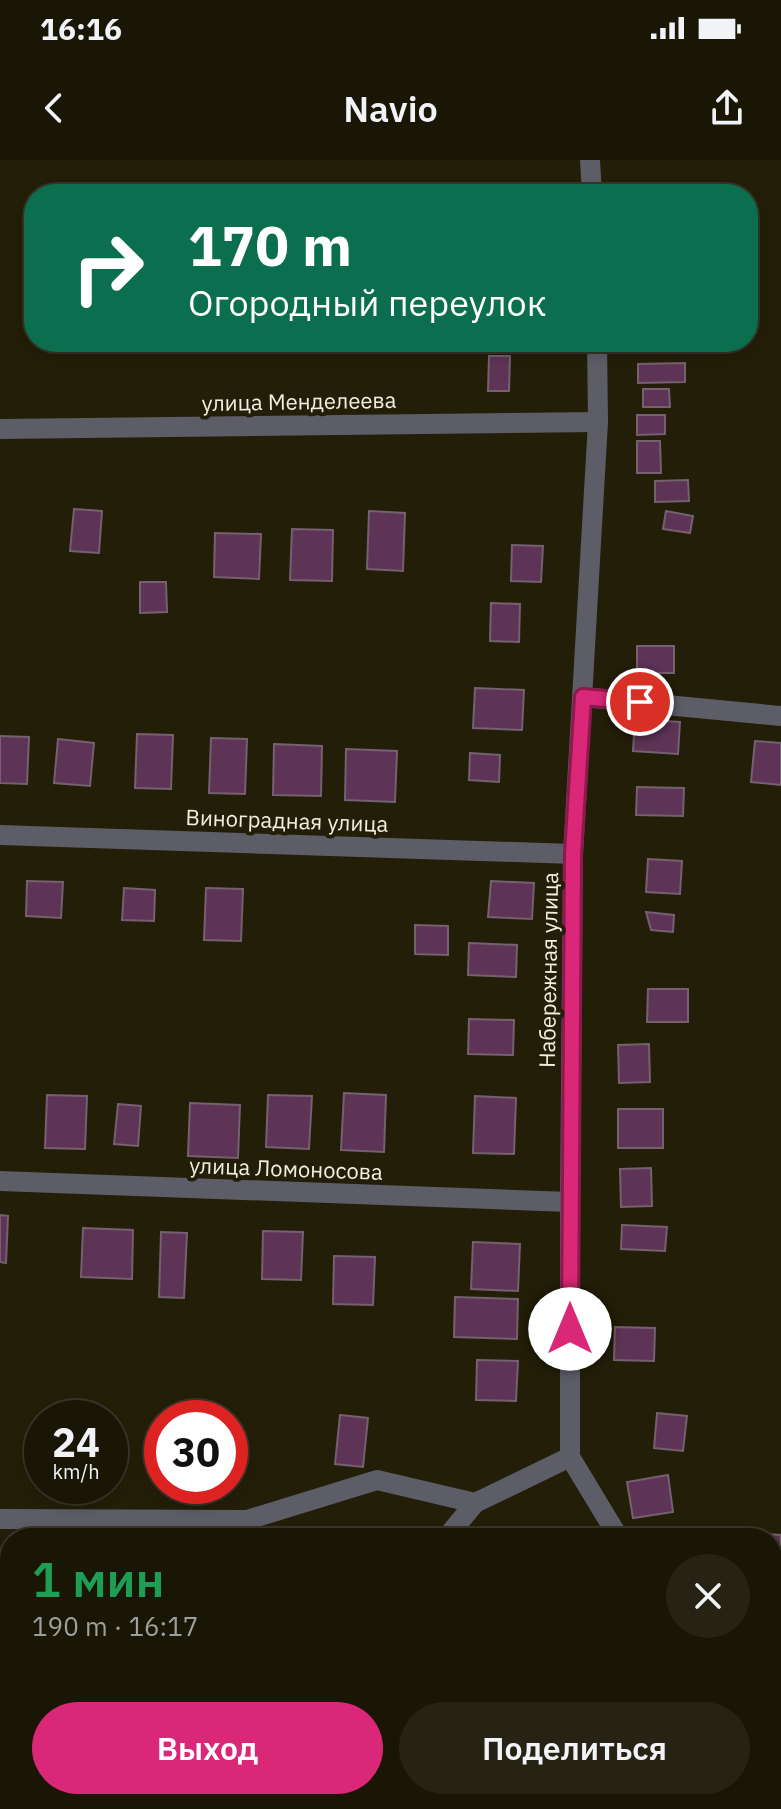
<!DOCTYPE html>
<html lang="ru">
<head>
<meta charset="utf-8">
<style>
	body { margin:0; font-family:"IBM Plex Sans",sans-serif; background:#272314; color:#f1f3f6; height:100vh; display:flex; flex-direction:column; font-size:30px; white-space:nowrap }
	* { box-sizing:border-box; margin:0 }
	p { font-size:26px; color:#9f9f9b }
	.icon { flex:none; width:44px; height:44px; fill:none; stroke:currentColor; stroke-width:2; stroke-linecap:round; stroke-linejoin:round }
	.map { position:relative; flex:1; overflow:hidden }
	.side { position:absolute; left:0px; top:1368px; width:782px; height:282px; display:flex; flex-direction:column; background:#1a1606; border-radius:32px 32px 0 0; box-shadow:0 4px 12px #0003,0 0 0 2px #383528 }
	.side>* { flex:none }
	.guide { position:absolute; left:24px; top:24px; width:734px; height:168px; border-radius:32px; box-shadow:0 4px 12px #0003,0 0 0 2px #383528; background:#0b6e4f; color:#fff; overflow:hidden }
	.speed { position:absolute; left:24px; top:1240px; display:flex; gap:16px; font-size:40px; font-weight:700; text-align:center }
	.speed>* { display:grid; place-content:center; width:104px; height:104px; border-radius:50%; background:#1a1606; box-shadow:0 4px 12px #0003,0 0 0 2px #383528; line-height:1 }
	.speed small { font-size:20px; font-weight:400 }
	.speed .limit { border:12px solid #d22; background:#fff; color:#111 }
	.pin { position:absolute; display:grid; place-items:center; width:68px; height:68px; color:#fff; margin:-34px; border:4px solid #fff; border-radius:50%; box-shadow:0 2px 8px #0007 }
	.me { position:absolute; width:88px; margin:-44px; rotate:0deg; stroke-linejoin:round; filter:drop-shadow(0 0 6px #0008) }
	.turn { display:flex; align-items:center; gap:28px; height:168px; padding:0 32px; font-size:36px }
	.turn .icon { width:104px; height:104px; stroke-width:2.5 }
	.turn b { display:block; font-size:56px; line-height:68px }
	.round { display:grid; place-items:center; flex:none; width:84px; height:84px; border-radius:42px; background:#272314 }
	.summary { display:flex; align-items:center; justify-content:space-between; height:136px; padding:0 32px }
	h1 { font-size:48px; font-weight:600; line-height:60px; color:#1e9e55 }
	.cta { display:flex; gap:16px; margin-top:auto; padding:16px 32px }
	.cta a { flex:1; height:92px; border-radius:48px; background:#db2777; color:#fff; font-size:32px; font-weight:600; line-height:92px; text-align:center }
	.cta a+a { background:#272314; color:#f1f3f6 }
	.status { display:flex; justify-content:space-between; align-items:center; height:56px; padding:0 40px; background:#1a1606; direction:ltr }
	.status svg { height:22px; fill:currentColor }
	header { display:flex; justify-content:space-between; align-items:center; height:104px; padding:0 32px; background:#1a1606; font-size:36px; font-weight:600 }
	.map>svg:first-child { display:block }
	.building { fill:#5d3356; stroke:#756070; stroke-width:2 }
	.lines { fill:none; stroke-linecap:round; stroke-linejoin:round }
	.minor { stroke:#5c5d67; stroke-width:20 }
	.route-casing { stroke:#8e194d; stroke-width:20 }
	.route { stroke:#db2777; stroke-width:14 }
	.labels { text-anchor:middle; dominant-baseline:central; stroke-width:8; stroke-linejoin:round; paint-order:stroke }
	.street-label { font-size:22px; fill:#f2efe1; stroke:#231e08 }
</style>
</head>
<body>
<div class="status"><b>16:16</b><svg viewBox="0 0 49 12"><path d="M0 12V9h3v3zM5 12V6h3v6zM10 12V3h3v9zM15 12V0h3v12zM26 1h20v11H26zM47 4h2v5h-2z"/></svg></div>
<header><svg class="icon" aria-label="back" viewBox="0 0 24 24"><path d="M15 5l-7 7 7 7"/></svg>Navio<svg class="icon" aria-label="share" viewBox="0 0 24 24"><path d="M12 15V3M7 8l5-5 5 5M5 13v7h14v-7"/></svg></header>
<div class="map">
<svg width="781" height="1649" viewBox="0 0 781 1649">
	<rect width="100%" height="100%" fill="#231e08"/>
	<!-- building -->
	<g class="building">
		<polygon points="648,23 649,34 629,34 629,25"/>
		<polygon points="489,196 510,196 509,231 488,231"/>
		<polygon points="685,203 685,222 638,223 638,204"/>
		<polygon points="643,229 669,229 670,247 643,247"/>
		<polygon points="637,255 665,255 665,274 637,275"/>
		<polygon points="637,281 660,281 661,313 637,313"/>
		<polygon points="688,320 689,341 655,342 655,321"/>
		<polygon points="74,349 102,351 99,393 70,391"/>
		<polygon points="369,351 405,353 403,411 367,409"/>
		<polygon points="666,351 693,356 690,373 663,369"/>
		<polygon points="292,369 333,370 332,421 290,420"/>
		<polygon points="215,373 261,374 259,419 214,417"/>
		<polygon points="512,385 543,386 541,422 511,421"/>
		<polygon points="140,422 166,422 167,452 140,453"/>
		<polygon points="491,443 520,444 519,482 490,481"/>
		<rect x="637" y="486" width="37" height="27"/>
		<polygon points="475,528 524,530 522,570 473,568"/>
		<polygon points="635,559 680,562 678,594 633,591"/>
		<polygon points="137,574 173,575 171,629 135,628"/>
		<polygon points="0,576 29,577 27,624 0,623"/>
		<polygon points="211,578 247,579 245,634 209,633"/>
		<polygon points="58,579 94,583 90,626 54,623"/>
		<polygon points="755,581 781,583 781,625 751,622"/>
		<polygon points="274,584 322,586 321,636 273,635"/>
		<polygon points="346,589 397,591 395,642 345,640"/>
		<polygon points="470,593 500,595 499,622 469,620"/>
		<polygon points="637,627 684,628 683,656 636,655"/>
		<polygon points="648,699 682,701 680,734 646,732"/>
		<polygon points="27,721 63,722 61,758 26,756"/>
		<polygon points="491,721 534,723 532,759 488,757"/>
		<polygon points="124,728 155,730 154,761 122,760"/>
		<polygon points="206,728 243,729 241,781 204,780"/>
		<polygon points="646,752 674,755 673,772 651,770"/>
		<polygon points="415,765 448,766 448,795 415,794"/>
		<polygon points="469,783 517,785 516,817 468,815"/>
		<polygon points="648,829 688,829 688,862 647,862"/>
		<polygon points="469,859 514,860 513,895 468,894"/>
		<polygon points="649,884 650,922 619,923 618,885"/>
		<polygon points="344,933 386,935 384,992 341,990"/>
		<polygon points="47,935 87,936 85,989 45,988"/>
		<polygon points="268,935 312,936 309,989 266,987"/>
		<polygon points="475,936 516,938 514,994 473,993"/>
		<polygon points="190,943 240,945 238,998 188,996"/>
		<polygon points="118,944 141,946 138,986 114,984"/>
		<rect x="618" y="949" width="45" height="39"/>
		<polygon points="651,1008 652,1046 621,1047 620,1009"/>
		<polygon points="0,1055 8,1056 6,1103 0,1102"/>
		<polygon points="622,1065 667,1067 665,1091 621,1089"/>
		<polygon points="83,1068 133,1070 132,1119 81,1117"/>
		<polygon points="263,1071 303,1072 301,1120 262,1119"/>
		<polygon points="161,1072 187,1073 184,1138 159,1137"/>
		<polygon points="473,1082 520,1084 518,1131 471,1129"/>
		<polygon points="334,1096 375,1097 373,1145 333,1144"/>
		<polygon points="455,1137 518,1139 517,1179 454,1177"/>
		<polygon points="615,1167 655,1168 654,1201 614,1200"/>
		<polygon points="477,1200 518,1201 516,1241 476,1240"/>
		<polygon points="657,1253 687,1256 683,1291 654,1288"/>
		<polygon points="340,1255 368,1258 363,1307 335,1304"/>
		<polygon points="668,1315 673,1352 633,1358 627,1322"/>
		<polygon points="738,1372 781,1375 781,1408 772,1408 772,1378 737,1378"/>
		<polygon points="0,1512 6,1512 8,1552 0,1552"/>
	</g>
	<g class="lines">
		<!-- minor -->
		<g class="minor">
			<polyline points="590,0 592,34"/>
			<polyline points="597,182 598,262 573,694 570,1042 570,1297 619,1378"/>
			<polyline points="0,269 598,262"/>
			<polyline points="583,537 781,556"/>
			<polyline points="0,675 573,694"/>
			<polyline points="0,1021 570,1042"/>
			<polyline points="0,1359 247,1360 377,1320 475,1343"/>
			<polyline points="446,1378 475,1343 570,1297"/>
			<polyline points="0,1446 10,1446"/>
			<polyline points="374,1640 375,1649"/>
			<polyline points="640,1649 642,1640"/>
		</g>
	</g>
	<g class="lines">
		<!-- route casing -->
		<g class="route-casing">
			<polyline id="route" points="570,1169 573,694 583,537 640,542"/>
		</g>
		<!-- route -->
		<use href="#route" class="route"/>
	</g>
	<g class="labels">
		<!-- street labels -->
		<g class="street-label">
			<text transform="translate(299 241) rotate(-1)">улица Менделеева</text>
			<text transform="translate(287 660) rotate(2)">Виноградная улица</text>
			<text transform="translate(548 810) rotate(-89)">Набережная улица</text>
			<text transform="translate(286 1008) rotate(2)">улица Ломоносова</text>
		</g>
	</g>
</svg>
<div class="speed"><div>24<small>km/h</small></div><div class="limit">30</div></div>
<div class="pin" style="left:640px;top:542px;background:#d93025"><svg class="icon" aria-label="arrive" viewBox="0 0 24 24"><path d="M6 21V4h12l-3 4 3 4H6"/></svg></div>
<svg class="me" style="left:570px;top:1169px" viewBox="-20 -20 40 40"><circle r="19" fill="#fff"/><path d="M0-13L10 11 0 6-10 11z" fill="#db2777"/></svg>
<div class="guide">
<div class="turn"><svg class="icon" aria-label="right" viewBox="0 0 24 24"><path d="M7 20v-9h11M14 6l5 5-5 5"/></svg><div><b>170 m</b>Огородный переулок</div></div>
</div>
<section class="side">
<div class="summary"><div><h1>1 мин</h1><p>190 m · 16:17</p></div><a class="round"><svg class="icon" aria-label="close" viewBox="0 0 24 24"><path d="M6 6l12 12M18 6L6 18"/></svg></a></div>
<div class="cta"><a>Выход</a><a>Поделиться</a></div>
</section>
</div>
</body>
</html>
